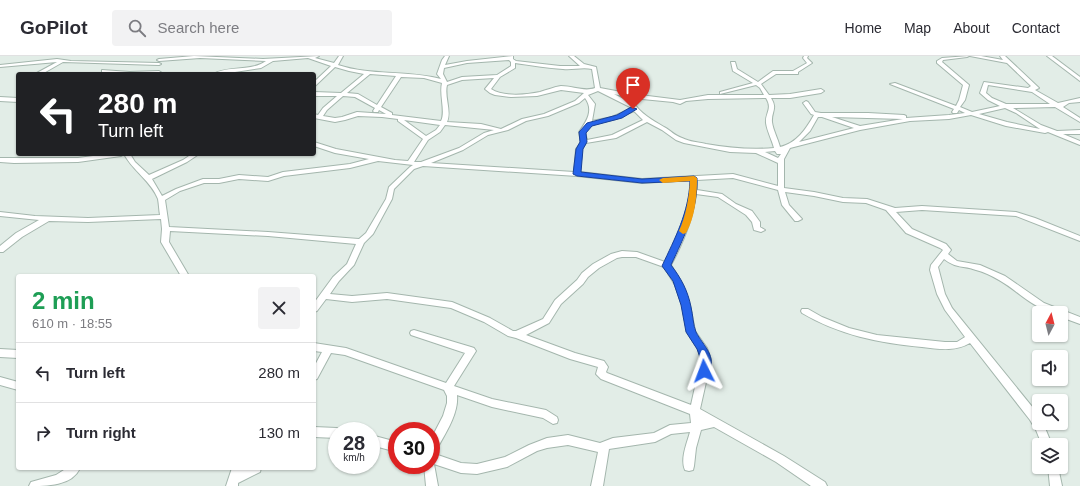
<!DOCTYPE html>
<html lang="en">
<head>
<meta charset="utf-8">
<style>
	body { margin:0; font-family:Helvetica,sans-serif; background:#f2f2f3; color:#2b2b33; height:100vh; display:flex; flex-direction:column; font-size:15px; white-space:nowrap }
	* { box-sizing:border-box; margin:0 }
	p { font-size:13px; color:#7c7c81 }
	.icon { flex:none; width:22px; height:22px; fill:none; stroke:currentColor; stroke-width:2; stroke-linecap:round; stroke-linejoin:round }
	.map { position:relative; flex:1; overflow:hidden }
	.details { position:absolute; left:16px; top:218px; width:300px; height:196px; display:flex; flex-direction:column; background:#fff; border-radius:4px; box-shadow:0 1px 3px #0004 }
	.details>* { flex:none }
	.guide { position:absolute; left:16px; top:16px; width:300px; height:84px; border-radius:4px; box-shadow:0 1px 3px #0004; background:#202124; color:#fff; overflow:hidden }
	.needle { width:26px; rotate:7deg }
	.tools { position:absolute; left:1032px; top:250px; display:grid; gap:8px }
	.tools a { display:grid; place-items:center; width:36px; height:36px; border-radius:4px; background:#fff; box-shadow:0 1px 3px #0004; font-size:20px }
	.speed { position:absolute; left:328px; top:366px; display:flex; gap:8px; font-size:20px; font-weight:700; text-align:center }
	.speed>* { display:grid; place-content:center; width:52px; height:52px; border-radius:50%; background:#fff; box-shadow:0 1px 3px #0004; line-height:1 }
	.speed small { font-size:10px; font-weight:400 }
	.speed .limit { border:6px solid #d22; background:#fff; color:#111 }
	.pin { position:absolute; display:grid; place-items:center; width:34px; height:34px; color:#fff; margin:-41px -17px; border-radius:50% 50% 50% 0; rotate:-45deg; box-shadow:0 0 4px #0007 }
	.pin .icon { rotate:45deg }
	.me { position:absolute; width:44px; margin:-22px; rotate:357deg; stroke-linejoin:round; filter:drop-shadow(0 0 3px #0008) }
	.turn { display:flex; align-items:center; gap:14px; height:84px; padding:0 16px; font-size:18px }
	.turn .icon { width:52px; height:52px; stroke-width:2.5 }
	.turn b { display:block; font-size:28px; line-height:34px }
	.round { display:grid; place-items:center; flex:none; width:42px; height:42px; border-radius:4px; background:#f2f2f3 }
	.summary { display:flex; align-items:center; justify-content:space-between; height:68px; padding:0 16px }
	h1 { font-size:24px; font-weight:700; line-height:30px; color:#1e9e55 }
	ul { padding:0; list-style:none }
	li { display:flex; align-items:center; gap:12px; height:60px; padding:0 16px; border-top:1px solid #e1e1e2 }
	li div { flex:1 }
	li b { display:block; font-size:15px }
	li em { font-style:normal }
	header { display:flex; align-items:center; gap:24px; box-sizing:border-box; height:56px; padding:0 20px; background:#fff; border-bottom:1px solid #e1e1e2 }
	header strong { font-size:19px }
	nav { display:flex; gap:22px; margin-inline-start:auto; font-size:14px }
	.search { width:280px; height:36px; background:#f2f2f3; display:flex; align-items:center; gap:10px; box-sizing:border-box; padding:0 14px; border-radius:4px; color:#7c7c81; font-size:15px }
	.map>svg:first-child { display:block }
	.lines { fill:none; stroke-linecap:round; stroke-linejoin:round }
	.minor-casing { stroke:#a4b6ad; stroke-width:2 }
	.minor { fill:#fff; fill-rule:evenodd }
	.route { fill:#2563eb; stroke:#184099 }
	.slow { fill:#f59e0b }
</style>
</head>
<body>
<header>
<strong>GoPilot</strong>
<div class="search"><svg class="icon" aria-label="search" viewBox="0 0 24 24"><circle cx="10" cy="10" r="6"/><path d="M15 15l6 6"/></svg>Search here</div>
<nav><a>Home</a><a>Map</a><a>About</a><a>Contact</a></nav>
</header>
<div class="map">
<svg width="1080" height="430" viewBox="0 0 1080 430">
	<rect width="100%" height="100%" fill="#e2ede7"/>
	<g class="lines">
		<!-- minor casing -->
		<g class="minor-casing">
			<g id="minor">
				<path d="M194,0L263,3L319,0L315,2L334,7L339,0H343L338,9C371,20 407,14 441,23L437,18L442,4L445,0H449L445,9L467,5L513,0V3L516,5L560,10H580L569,0H574L584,8L596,11L600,32L632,38L680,44L708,39H764L760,32L756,29L720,38V36L753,27L733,15L731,6H735L737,13L758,26L773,15H793L807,7L803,2L804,0H808L807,2L812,7L798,16V18H776L761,28L769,39L790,38L821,33L824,35L821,37L790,42H771C778,53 771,56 772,66C773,74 778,83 780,91C797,87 806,73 814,59L811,58L803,47L806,45L808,46L815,56L821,57H868L904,59L906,60V62L949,59L965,57L959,54L957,57H953L952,56L954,53L890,28L895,27L956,50L959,44L963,29L937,7V5L942,2L969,0L967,1L943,4L942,6L969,29L965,44L960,51L972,56L1000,50L988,44L980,37L984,26L1028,32L1031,30L1007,7L970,0H981L1003,4L1000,0H1005L1039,32L1035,34L1058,47L1080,42V46L1069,47L1063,51L1080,62V66L1055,51L1013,52L1041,69L1057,75L1080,74V78H1063L1080,85V89L1048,76L1045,77L1006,70L971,59L949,63L910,65L860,74L790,92L784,103V132L814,136L843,142L867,143L895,152L922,150L1016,156L1035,162L1080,180V185L1016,160L922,154L896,156L912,173L946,188L951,194L948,198L957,205L980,209L1005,220L1044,247L1080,261V268L1061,261V257C1036,257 1019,235 999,224C992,220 984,216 976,214C963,209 957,213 944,203L938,211L945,238L952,252L1038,358L1039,360V367H1043L1052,389H1042L1036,374L1030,364L970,287C955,296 939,293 922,291C879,287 839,279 802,257L801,255L802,253H808L822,261L849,272L877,279L945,286H957L965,281L945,254L937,238L930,214L931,209L943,194L940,192L906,177L886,154L866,147L843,146L814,140L785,136L789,149L802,163L798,165H795L782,149L778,134L733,122L697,124V134L722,138L736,148L752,155L760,166V171L765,174L761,176L754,174L752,166L746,159L718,141L696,138C693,164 683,187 671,209L683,229L690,249L695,275L707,292L711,304L700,353L784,400L825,426L827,430H811L776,406L714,371L701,374L696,392L694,410L693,414L689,415L685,414C680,403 687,387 690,376L671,378L655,386L609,393L603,430H591L598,396L568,389L547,392L537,395L507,411L477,418L461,417L434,408L438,430H426L424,409H431V383L443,360L447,347V340L444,334L345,299L331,297L317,323L314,324V311L322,296L314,295V287L346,292L446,327L465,297L411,279L410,277L411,275L414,274L471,291L474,292L476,295L454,330L492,343L546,354L557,361L558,364L557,367L553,368L543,362L492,351L457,339C459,358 444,380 435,396L432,397L461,407L477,408L505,401L529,389L547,382L568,379L600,387L613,382L654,377L670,369L691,367L690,358L601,323L596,318L598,311L570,303L516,282L508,280L484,266L451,252L387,243L352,246L326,243L317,255L314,256V247L333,221L347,208L356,188L268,180L170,175L169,186L189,220H181L161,186L162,173L161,163L88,166L49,165L22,181L3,196H0V190L16,177L39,164L0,160V156L35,160L88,162L160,159C159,154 159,148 158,143C151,125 133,115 124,98L121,100L78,106L14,107L0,106V102H78L108,98H130L135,106L149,119L183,104L192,98H199L187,106L152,123L162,140L176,133L203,123H219L239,119L268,121L283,116L350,108L369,103L335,97L314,90V86L336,93L395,104L408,105L423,83L398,65V63L382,61L358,60L345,64L335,66L314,62V58L318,59L323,52L337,40H314V36L341,37L364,18L349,15L335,11L314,31V26L331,10L308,2L273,5L261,12L222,18H213C229,9 251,16 266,5L200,2L159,5L157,4L159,3ZM509,4L511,6V10L497,19L462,21L447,26L443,18L444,12L467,7ZM515,7C531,9 547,12 563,13C573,14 582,11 592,13L595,32C584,36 573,30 561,30C554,31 547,34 540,36C526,39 503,41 491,33L500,21L515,12ZM370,18L396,20L377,49L358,38L347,37ZM401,21L424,22L442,27C439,39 446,56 441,65L392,59V57L381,51ZM494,22L485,33L490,37L495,39L511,41L537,40L561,34L584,37L575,45L544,58L522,63L501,73L481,68L447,66C452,55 444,41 447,29L462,24ZM988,29L1032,36L1050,48H1006L992,42L986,37ZM598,35L630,51V53L612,61L592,65L595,48L588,39ZM614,38L632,42L673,46L680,48L686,45L708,43L766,42C773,53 765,57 766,67C767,75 772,84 774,92C751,94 729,92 706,88C698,86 690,86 682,82C675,80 670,74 664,71C652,64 640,57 633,46H629ZM343,40L355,41L375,52L373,55L374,56H378L379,54L386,58L357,56L342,61L335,62L323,60L327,54ZM585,42C594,54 587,65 579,76L581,86L576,93L574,116L431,107L463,94L488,79L508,74L526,65L548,60L579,47ZM1005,52L1016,57L1040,73L1007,66L979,58ZM634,55L643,64L612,79L587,84L585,76L591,69L616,63ZM818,61H822L854,72L799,86L810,75ZM832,61L903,63L860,70ZM404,64L440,69L436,74L426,80ZM647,66L662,74L676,84L684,87L730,96L756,97L778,107V130L733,118L642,123L580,116L582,93L586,87L616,82ZM445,69L494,74L484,77L459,92L421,106H414L428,84L440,76ZM775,95L777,98H781L778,102L765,96ZM378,105L413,109L410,111L389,131L386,143L366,177L359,183L268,176L169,171L165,144L180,135L204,127H219L239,123L268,125L284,120L350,112ZM423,110L577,120L642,127L691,124C689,153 679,180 665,206L637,196L622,195L611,198L593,208L582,217L577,224L555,244L543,263L516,275H513L490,262L452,246L387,237L352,240L330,238L339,225L354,209L364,187L373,178L392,143L394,133L414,113ZM622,201H636L664,211L675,229L682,249L687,276L698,293L701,304L691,349L607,317L606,316L608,311L604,305L575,297L526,279L549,267L561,248L583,228L588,221L599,212L617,202Z"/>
				<polygon points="1047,0 1052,0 1080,21 1080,25"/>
				<polygon points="57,3 71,5 159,7 161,8 159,9 63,6 42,18 35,18 57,6 0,11 0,9"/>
				<polygon points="102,14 130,16 159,15 162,17 117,18 102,16"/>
				<polygon points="0,41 18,42 18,46 0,45"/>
				<polygon points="0,293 18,294 18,302 0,301"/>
				<polygon points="0,321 18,326 18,334 0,329"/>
				<polygon points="314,371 337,372 341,375 337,375 337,382 314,381"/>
				<polygon points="371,379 397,386 397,396 371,389"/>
				<polygon points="1048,411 1058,411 1062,430 1050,430"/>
				<path d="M67,412H80C72,430 47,430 29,430L31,426L56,419Z"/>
				<polygon points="232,412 242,412 242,414 245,412 261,412 260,416 238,427 238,430 226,430"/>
			</g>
		</g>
		<!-- minor -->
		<use href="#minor" class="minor"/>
	</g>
	<!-- route -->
	<path class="route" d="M631,51L637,53L622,62L592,70L586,77L587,86L583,93L581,116L642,123L694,120L697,122C698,154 684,181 671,209C681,222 688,235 691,251C693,259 693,269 696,276C703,290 718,300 708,318L704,320L701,318L699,315L701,304L697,293L686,276L681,249L673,225L662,210C675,182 689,156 690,125L642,127L577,120L573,118L576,93L580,86L579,76L587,67L617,59Z"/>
	<!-- slow -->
	<path class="slow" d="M694,120L697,122C697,140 695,162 686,177L683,178L679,175C686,160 689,142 690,125L663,127L659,124L663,122Z"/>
</svg>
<div class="tools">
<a><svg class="needle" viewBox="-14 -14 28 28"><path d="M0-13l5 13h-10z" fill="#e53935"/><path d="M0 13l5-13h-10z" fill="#7c7c81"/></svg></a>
<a><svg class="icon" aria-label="sound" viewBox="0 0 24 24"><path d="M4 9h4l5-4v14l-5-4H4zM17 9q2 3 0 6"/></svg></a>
<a><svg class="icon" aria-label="search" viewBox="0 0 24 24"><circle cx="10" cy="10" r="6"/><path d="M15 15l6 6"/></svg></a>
<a><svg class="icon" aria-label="layers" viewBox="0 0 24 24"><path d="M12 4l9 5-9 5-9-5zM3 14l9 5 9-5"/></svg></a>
</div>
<div class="speed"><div>28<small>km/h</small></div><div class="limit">30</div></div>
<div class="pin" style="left:633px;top:53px;background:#d93025"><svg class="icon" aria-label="arrive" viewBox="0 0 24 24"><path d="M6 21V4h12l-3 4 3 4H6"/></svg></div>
<svg class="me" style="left:704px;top:315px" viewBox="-20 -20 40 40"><path d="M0-17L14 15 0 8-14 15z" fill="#2563eb" stroke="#fff" stroke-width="4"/></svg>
<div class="guide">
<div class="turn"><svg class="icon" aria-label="left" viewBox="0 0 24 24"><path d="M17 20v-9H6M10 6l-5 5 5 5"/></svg><div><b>280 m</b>Turn left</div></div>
</div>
<section class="details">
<div class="summary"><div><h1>2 min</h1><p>610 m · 18:55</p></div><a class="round"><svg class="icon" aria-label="close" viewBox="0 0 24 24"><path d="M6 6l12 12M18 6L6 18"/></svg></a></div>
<ul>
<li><svg class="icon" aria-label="left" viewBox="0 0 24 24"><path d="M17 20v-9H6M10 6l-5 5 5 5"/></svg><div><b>Turn left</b></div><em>280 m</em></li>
<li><svg class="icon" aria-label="right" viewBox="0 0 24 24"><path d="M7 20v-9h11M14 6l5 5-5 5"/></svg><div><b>Turn right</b></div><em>130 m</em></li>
</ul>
</section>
</div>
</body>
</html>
